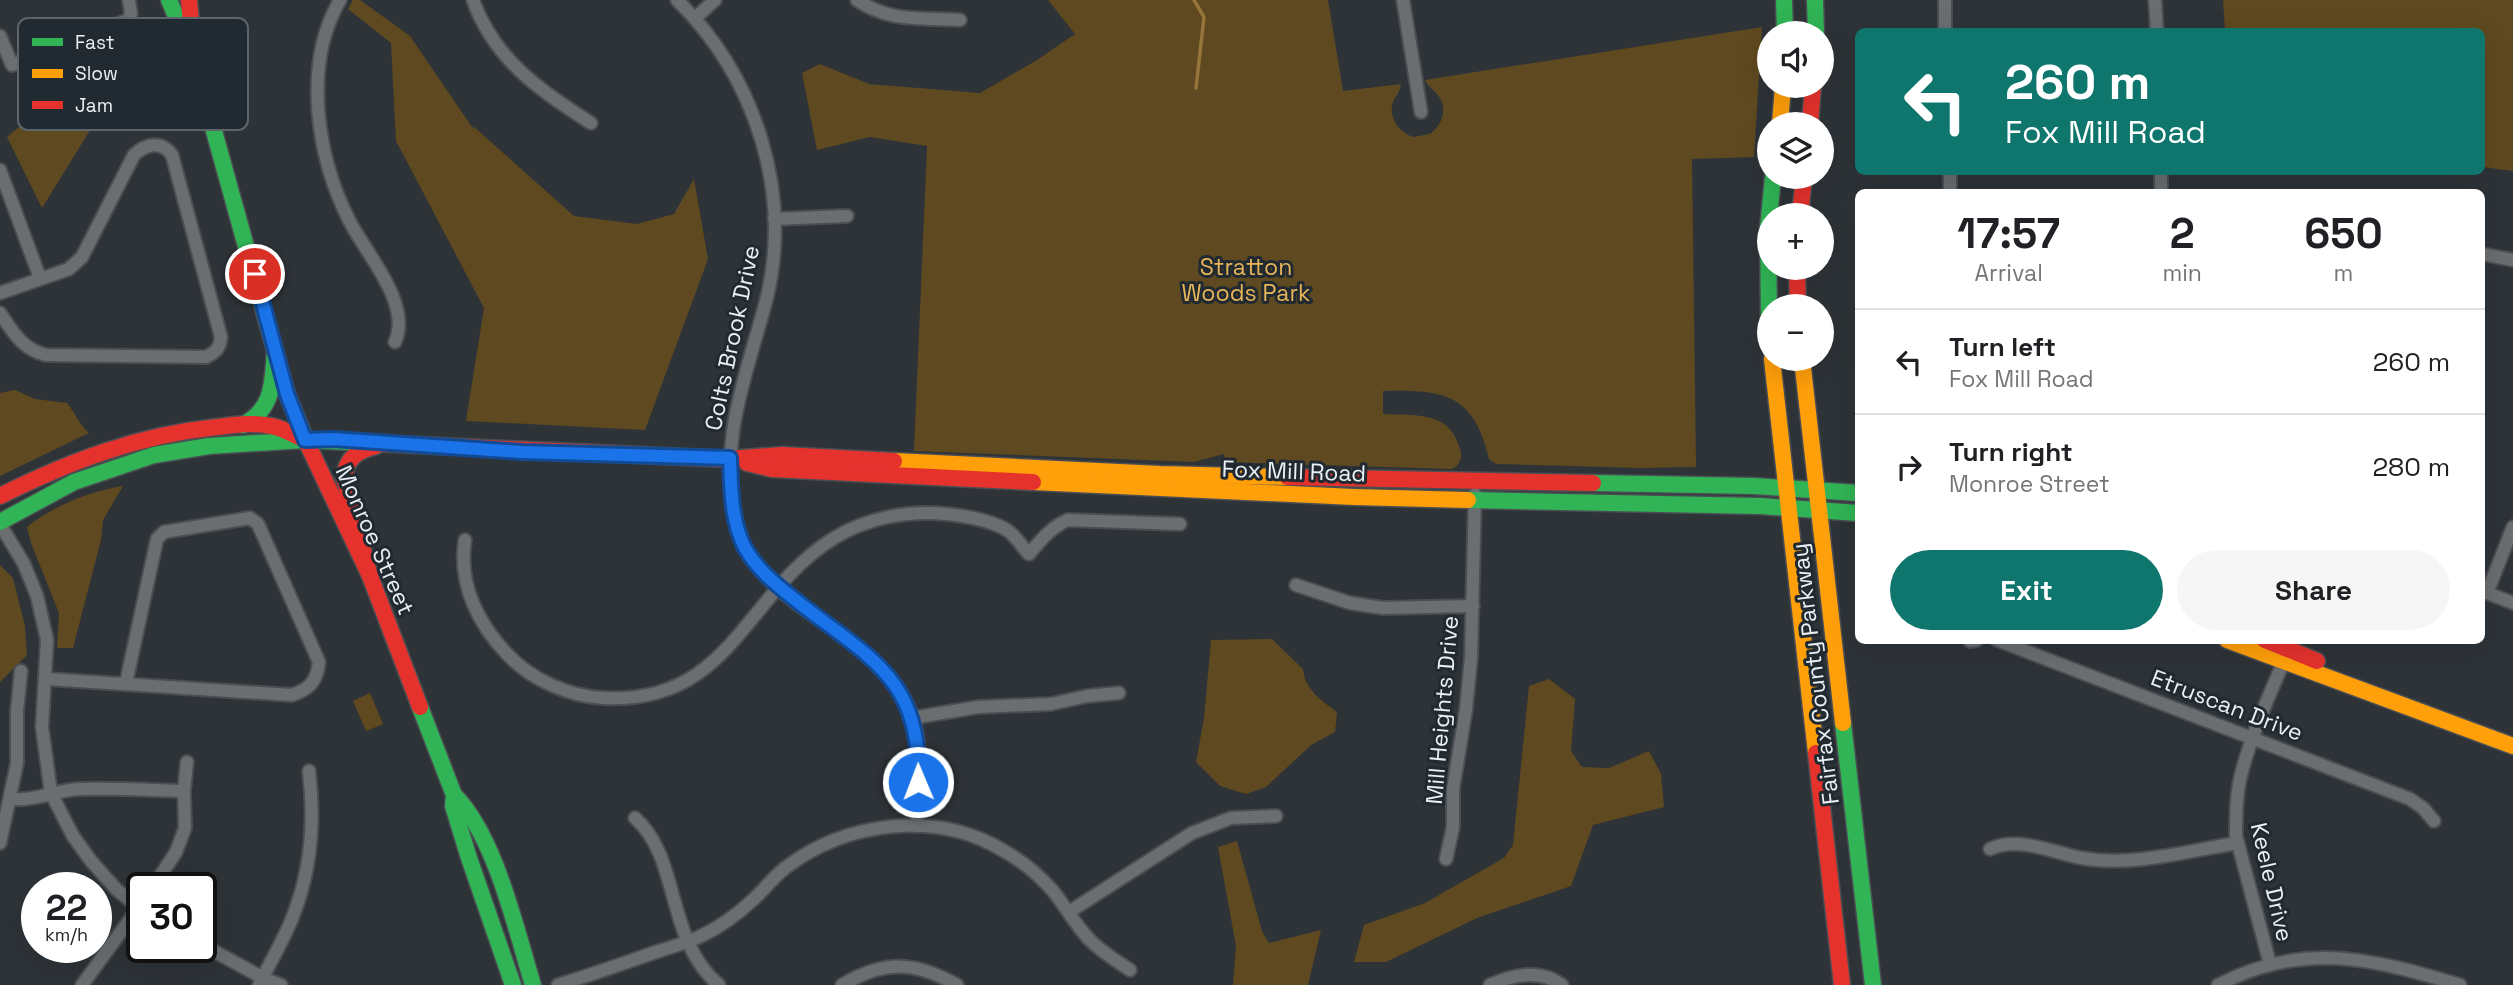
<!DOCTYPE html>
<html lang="en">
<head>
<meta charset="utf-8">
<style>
	body { margin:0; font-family:"Space Grotesk",sans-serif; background:#f6f6f6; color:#202124; height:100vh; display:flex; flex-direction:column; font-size:26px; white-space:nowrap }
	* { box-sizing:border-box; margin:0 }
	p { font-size:23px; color:#757577 }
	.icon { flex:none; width:38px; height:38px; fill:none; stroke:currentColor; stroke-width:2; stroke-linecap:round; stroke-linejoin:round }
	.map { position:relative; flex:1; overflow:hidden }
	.panel { position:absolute; left:1855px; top:189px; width:630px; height:455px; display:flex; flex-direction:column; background:#fff; border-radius:10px; box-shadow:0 7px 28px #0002 }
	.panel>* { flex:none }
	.top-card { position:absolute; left:1855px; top:28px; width:630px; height:147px; border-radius:10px; box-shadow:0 7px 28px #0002; background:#0f766e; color:#fff; overflow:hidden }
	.buttons { position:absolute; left:1757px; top:21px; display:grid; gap:14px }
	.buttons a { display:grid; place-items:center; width:77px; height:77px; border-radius:50%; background:#fff; box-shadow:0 7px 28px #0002; font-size:35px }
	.speed { position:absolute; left:21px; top:872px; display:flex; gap:14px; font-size:35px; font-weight:700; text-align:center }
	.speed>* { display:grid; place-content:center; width:91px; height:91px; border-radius:50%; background:#fff; box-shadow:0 7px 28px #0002; line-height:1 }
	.speed small { font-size:18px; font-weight:400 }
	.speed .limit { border:4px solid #111; border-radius:10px; background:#fff; color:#111 }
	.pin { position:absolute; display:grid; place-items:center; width:60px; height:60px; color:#fff; margin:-30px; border:4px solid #fff; border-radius:50%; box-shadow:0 2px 7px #0007 }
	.me { position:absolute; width:77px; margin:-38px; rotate:359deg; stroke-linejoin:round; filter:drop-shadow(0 0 5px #0008) }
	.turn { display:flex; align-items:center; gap:24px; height:147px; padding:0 35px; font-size:32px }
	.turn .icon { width:91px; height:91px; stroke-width:2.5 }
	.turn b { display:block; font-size:49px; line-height:60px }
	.eta { display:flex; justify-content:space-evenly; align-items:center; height:119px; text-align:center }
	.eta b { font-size:42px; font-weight:700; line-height:49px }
	.button { display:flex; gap:14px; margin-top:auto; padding:14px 35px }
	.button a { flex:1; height:80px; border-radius:42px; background:#0f766e; color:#fff; font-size:28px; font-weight:700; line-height:80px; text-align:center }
	.button a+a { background:#f6f6f6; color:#202124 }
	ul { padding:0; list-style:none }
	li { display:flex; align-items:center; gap:21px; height:105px; padding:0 35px; border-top:2px solid #e0e0e0 }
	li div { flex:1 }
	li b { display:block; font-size:26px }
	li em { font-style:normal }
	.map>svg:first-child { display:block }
	.green { fill:#5f4920 }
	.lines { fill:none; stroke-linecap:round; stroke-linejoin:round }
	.stream { stroke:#957539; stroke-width:3.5 }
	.street-casing { stroke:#4a4e53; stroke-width:16 }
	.fast-casing { stroke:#4a4e53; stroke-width:19 }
	.slow-casing { stroke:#4a4e53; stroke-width:19 }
	.jam-casing { stroke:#4a4e53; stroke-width:19 }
	.street { stroke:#6a6e71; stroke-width:12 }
	.fast { stroke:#30b455; stroke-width:16 }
	.slow { stroke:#ff9f0a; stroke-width:16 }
	.jam { stroke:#e5322d; stroke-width:16 }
	.route-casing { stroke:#114b97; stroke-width:18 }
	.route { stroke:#1a73e8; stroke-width:12 }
	.labels { text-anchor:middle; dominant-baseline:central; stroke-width:6; stroke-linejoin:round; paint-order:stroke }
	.park-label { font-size:23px; fill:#e8b558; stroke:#212a31 }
	.street-label { font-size:23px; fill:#eaf0f5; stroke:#212a31 }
	.key { fill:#212a31; stroke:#5d656c; stroke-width:2 }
	.key-label { font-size:19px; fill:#eaf0f5 }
</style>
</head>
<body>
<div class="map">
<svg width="2513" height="985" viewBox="0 0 2513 985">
	<rect width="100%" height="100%" fill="#2e3338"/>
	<!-- green -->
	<g class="green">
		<polygon points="353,0 360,0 410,36 474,130 473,126 574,216 637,224 674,214 694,179 708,259 645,430 466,421 484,308 396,141 391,43 348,9"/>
		<path d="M1048,0H1328L1343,91L1401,84C1400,93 1394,97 1392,105C1390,120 1399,132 1413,137L1430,134C1443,124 1449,107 1436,93C1432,88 1428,87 1425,80L1762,27L1754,157L1692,159L1696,467L1639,468L1496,464L1489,459C1474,393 1443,390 1383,391V414C1413,416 1448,410 1459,446C1462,454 1462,460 1456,467L1451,469L1225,462L1224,454L1194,462L914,451L927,146L870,137L817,150L802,73L820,64L869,84L980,93L1037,60L1075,34Z"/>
		<polygon points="2223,0 2513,0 2513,171 2482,167 2482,32 2225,31"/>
		<polygon points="151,18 171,92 95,122 42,208 7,137 48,103 120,69 117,39"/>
		<path d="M15,390L35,399L67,403C75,413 79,424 89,433L0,476V393Z"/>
		<path d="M123,486L103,520L101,540L73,648H57L59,613L31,543L27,527C53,506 90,491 123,486Z"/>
		<polygon points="0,565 13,578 25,626 27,655 0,682"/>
		<path d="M1272,639L1303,669C1305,690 1321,700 1337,712L1335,732L1311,745L1266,787L1246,794L1220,786L1196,762L1204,718L1211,640Z"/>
		<polygon points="1549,679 1575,699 1571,751 1582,767 1609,768 1649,751 1661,774 1664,807 1593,825 1571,886 1477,918 1386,962 1354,962 1364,925 1425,903 1504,858 1513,845 1529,686"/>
		<polygon points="370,693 383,724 366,731 353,701"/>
		<polygon points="1237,841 1262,931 1269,943 1321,930 1308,985 1233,985 1236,946 1218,847"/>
	</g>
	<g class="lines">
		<!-- stream -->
		<polyline class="stream" points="1194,0 1204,17 1196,88"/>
		<!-- street casing -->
		<g class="street-casing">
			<g id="street">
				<path d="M340,0C302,65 317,158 350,222C367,255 412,304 395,342"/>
				<path d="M473,0C494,59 540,91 591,123"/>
				<path d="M677,0C756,77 793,194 766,301C746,377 719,439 735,519C754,612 881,628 912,716C924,751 918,790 917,826"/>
				<path d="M857,0C891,23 921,17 960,20"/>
				<polyline points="1403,0 1421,112"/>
				<polyline points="1945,0 1945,32"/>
				<polyline points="2155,0 2157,32"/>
				<polyline points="695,18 715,0"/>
				<polyline points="0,36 12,65 128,20 131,14 129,0"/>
				<polyline points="0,170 40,278"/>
				<polyline points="1950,172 1950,192"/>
				<polyline points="2161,172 2161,192"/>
				<polyline points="774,219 847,216"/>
				<polyline points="2482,254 2513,260"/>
				<path d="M0,293L69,269L82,257L134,155C145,144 162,140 172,155L221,337C220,348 216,352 206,357L46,355C22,349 13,332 0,313"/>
				<polyline points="0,524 24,564 37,596 47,640 42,727 51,793 73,836 91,861 117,890 142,910"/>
				<path d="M465,540C458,584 478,624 508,655C532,680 568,696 603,698C731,705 745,593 834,538C867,518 907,510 946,514C966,516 990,520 1007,530C1015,535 1022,547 1029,554C1041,540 1051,527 1068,520L1180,524"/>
				<polyline points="1296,585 1350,603 1383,608 1473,606"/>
				<polyline points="2482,591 2513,603"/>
				<polyline points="2487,593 2513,527"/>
				<polyline points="1997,640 2410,799 2423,808 2434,821"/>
				<polyline points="1970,641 1977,640"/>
				<path d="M47,679L292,695C310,689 317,681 319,662L258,524L250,518L164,532L157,539L126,683"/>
				<polyline points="912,718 978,707 1051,704 1087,696 1119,693"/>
				<polyline points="184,791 187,762"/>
				<path d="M11,799C37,801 55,790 80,789C115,788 150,790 184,791L185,828L176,852L153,887"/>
				<path d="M635,818C681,858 665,940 719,985"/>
				<polyline points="0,843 17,763 17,711 21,671"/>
				<path d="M1990,849C2019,836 2052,852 2081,858C2133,867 2187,851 2238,843"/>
				<polyline points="1446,859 1453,827 1453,789 1466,709 1471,658 1475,494"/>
				<polyline points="1069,912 1192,833 1231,818 1276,816"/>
				<polyline points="201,944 263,978 281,985"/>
				<path d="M2270,964L2236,836C2236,816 2236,795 2241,775C2251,735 2270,694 2286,656"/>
				<polyline points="82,985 142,903"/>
				<path d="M259,985C270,962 284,940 293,916C312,868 315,821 309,771"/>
				<path d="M558,985C590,975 622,964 653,953C670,947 688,943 703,935C722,926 740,912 755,898C765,888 774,877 785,868C847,821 936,810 1004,851C1022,861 1039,875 1053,891C1065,906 1075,924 1088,938C1100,951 1115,960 1130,970"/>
				<path d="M842,985C884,960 915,961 957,985"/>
				<path d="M1490,985C1514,974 1540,969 1562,985"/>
				<path d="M2218,985C2304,940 2373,959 2460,985"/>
			</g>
		</g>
		<!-- fast casing -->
		<g class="fast-casing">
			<g id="fast">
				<polyline points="169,0 194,59 287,394 308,445"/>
				<polyline points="1784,0 1785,33"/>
				<polyline points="1815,0 1816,33"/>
				<polyline points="1769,323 1768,228 1773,177"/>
				<path d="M243,425C274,408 272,384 275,352"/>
				<polyline points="1593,483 1754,486 1858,493"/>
				<polyline points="1468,500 1760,506 1858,513"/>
				<polyline points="0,522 74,482 154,455 209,446 305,440 373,443"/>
				<polyline points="420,707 454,795 453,806 469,858 513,985"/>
				<polyline points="1843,723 1873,985"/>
				<path d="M454,795C495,835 516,930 533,985"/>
			</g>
		</g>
		<!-- slow casing -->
		<g class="slow-casing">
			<g id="slow">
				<polyline points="1780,124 1783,86"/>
				<polyline points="1772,359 1816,753"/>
				<polyline points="1802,359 1843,723"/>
				<polyline points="894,461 1160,474 1287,477"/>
				<polyline points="1033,482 1354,497 1468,500"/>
				<polyline points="2227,640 2513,746"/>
			</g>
		</g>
		<!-- jam casing -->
		<g class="jam-casing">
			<g id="jam">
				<polyline points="189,0 193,45"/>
				<polyline points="1810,124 1813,86"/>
				<polyline points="1800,215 1804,177"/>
				<polyline points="1797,268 1798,306"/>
				<polyline points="373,443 729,459 782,455 894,461"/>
				<polyline points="308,445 370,576 420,707"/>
				<polyline points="747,463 772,469 1033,482"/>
				<polyline points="1287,477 1593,483"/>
				<path d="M0,496C70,461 139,435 217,427C235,425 253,422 271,426C283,428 294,435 305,440"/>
				<path d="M370,576L344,478C346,458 357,451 376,446"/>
				<polyline points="2265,640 2317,661"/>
				<polyline points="1816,753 1842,985"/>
			</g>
		</g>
		<!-- street -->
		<use href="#street" class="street"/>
		<!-- fast -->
		<use href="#fast" class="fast"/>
		<!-- slow -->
		<use href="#slow" class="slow"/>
		<!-- jam -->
		<use href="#jam" class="jam"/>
	</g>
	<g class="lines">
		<!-- route casing -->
		<g class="route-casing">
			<path id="route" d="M255,274L287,394L305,440L333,439L522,452L730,458C731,488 731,521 745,548C757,569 774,583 793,598C865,656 923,676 918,782"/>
		</g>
		<!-- route -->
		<use href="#route" class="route"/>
	</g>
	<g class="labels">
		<!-- park labels -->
		<g class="park-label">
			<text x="1246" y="267">Stratton<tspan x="1246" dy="26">Woods Park</tspan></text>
		</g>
		<!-- street labels -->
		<g class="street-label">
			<text transform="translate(732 338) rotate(-78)">Colts Brook Drive</text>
			<text transform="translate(1294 471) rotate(2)">Fox Mill Road</text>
			<text transform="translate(375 540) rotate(66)">Monroe Street</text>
			<text transform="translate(1815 674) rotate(-97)">Fairfax County Parkway</text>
			<text transform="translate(2227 705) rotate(21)">Etruscan Drive</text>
			<text transform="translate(1442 710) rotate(-85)">Mill Heights Drive</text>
			<text transform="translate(2272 882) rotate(77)">Keele Drive</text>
		</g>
	</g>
	<!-- legend -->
	<rect x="18" y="18" width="230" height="112" rx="10" class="key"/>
	<rect x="32" y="38" width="31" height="8" fill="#30b455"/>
	<rect x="32" y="69" width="31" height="9" fill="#ff9f0a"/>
	<rect x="32" y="101" width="31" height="8" fill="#e5322d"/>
	<g class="key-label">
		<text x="75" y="49">Fast</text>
		<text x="75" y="80">Slow</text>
		<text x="75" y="112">Jam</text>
	</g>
</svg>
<div class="buttons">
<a><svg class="icon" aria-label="sound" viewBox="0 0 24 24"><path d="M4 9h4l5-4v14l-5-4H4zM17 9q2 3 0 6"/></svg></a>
<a><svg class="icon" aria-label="layers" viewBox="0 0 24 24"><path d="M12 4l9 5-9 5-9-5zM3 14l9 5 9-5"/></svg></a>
<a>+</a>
<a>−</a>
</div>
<div class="speed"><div>22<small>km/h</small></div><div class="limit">30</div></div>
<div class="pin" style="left:255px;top:274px;background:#d93025"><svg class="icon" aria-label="arrive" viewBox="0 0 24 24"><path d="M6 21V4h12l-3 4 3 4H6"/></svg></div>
<svg class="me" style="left:918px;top:782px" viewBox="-20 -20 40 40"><circle r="17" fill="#1a73e8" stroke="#fff" stroke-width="3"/><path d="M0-11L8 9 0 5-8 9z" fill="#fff"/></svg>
<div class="top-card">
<div class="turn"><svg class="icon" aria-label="left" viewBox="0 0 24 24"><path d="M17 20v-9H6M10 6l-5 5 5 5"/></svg><div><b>260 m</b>Fox Mill Road</div></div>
</div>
<section class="panel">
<div class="eta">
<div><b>17:57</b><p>Arrival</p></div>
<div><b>2</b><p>min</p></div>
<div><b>650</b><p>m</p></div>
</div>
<ul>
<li><svg class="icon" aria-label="left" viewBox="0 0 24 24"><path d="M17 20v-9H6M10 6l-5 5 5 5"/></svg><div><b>Turn left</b><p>Fox Mill Road</p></div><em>260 m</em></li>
<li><svg class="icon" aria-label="right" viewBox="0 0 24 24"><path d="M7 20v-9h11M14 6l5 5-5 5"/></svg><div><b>Turn right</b><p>Monroe Street</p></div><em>280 m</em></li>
</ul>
<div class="button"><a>Exit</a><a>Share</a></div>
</section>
</div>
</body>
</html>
